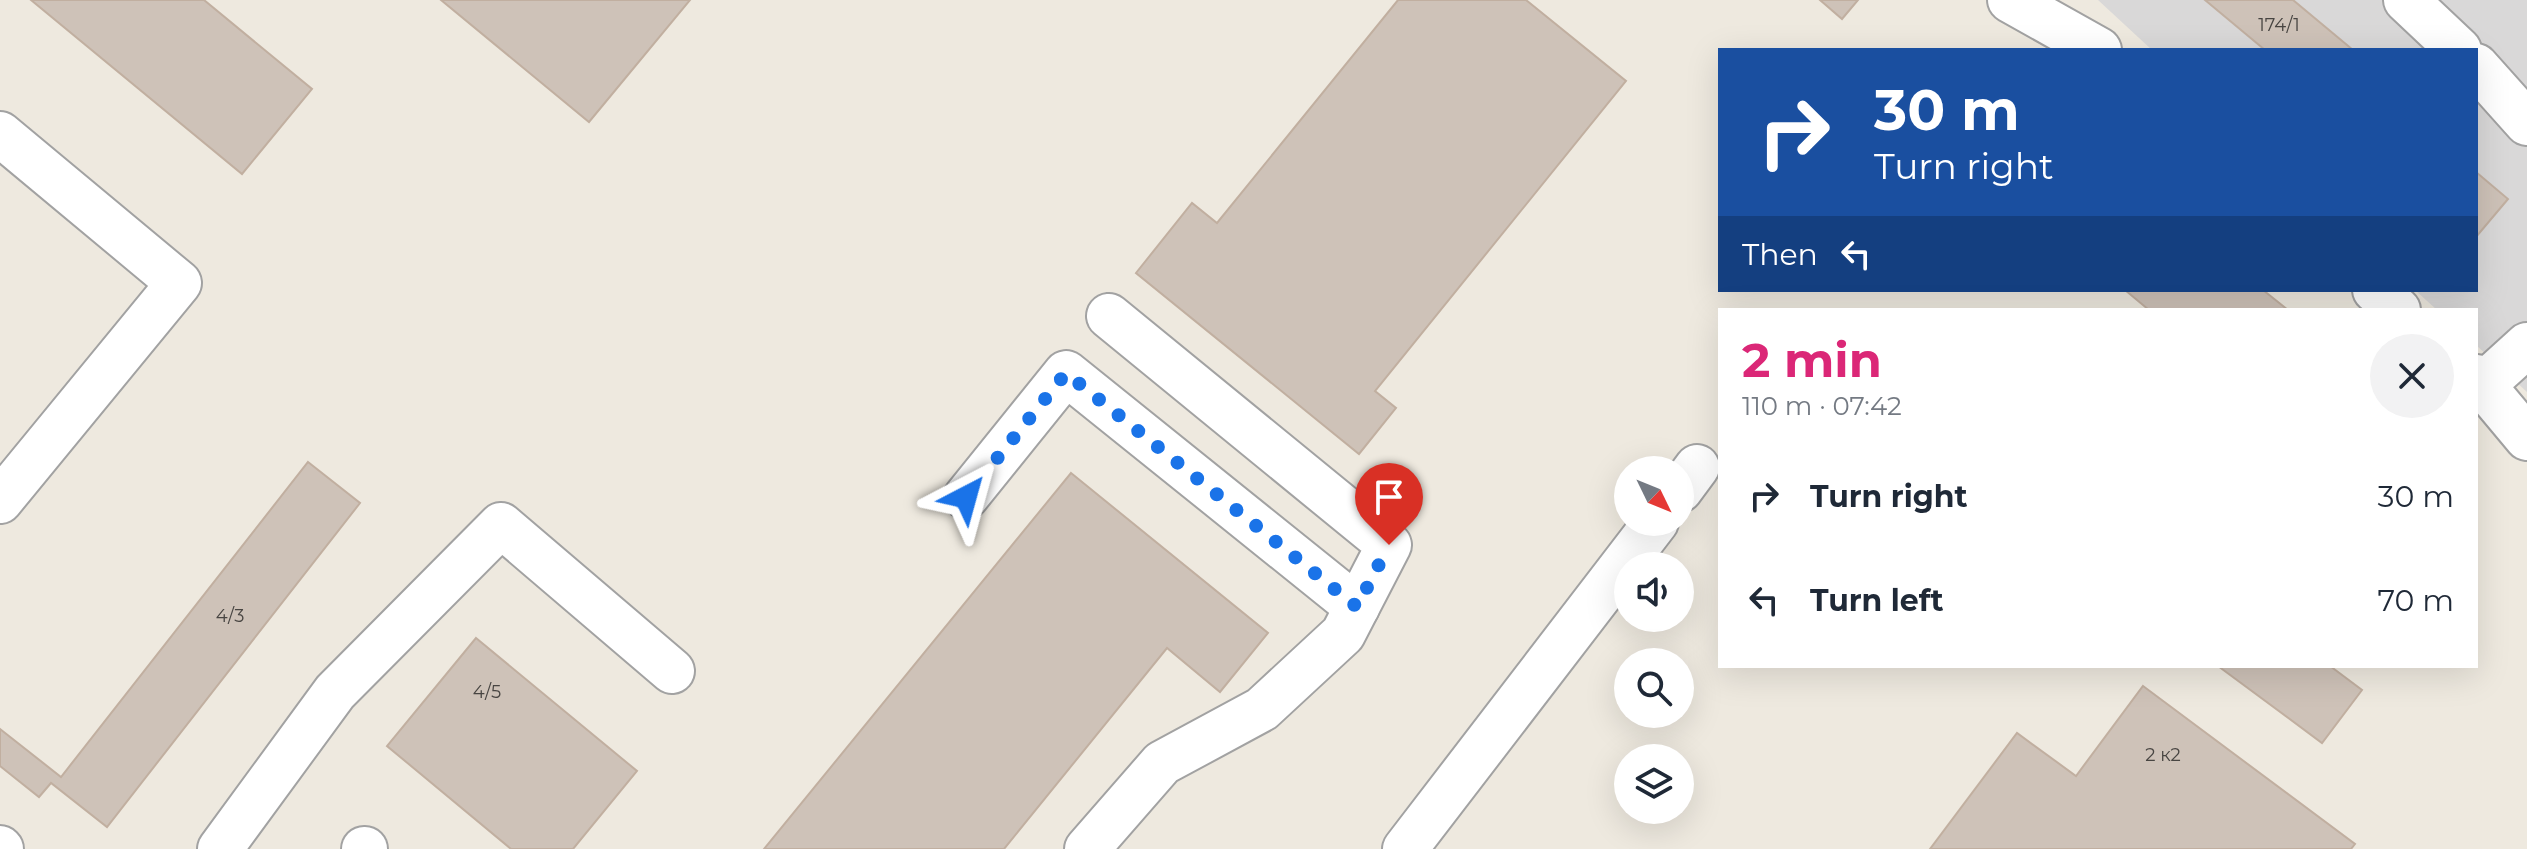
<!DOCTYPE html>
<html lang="en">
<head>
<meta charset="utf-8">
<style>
	body { margin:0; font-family:Montserrat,sans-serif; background:#f2f2f3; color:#1f2937; height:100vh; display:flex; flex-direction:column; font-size:30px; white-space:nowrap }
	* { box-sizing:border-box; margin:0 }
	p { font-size:26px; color:#747a83 }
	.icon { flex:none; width:44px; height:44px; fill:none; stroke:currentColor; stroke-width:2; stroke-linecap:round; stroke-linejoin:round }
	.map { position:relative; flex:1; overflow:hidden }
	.panel { position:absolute; left:1718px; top:308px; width:760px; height:360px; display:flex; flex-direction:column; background:#fff; border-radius:0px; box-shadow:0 8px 32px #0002 }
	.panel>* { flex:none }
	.banner { position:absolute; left:1718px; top:48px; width:760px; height:244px; border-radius:0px; box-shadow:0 8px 32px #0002; background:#1a4fa0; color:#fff; overflow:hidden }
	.needle { width:52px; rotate:133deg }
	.buttons { position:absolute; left:1614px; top:456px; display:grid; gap:16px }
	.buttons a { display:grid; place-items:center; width:80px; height:80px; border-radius:50%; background:#fff; box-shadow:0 8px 32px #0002; font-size:40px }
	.pin { position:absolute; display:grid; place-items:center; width:68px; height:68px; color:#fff; margin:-82px -34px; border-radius:50% 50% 50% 0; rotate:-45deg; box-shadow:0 0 8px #0007 }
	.pin .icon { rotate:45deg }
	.me { position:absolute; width:88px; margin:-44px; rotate:39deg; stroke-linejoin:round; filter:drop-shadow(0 0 6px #0008) }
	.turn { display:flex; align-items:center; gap:28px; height:168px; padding:0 24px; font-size:36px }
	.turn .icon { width:104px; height:104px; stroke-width:2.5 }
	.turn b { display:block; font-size:56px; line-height:68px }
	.then { display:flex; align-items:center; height:76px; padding:0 24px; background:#0003; gap:16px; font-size:30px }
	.round { display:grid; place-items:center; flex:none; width:84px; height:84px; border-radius:42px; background:#f2f2f3 }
	.overview { display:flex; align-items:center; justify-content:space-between; height:136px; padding:0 24px }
	h1 { font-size:48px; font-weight:700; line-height:60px; color:#db2777 }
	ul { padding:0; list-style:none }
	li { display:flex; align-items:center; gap:24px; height:104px; padding:0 24px }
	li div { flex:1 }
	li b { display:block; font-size:30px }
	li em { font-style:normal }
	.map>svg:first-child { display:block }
	.residential { fill:#d9d8d8 }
	.building { fill:#cec2b8; stroke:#c1afa0; stroke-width:2 }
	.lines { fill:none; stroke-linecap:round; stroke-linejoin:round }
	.minor-casing { stroke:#a2a2a2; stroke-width:48 }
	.minor { stroke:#fff; stroke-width:44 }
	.route { stroke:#1a73e8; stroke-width:14; stroke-dasharray:0 25.2 }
	.labels { text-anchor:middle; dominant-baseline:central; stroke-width:6; stroke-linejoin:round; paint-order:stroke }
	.number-label { font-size:18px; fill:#484542 }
</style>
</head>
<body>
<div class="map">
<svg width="2527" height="849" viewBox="0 0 2527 849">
	<rect width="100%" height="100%" fill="#eee9df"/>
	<!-- residential -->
	<polygon class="residential" points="2098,0 2527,0 2527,392 2476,345 2476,310 2437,310 2415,290 2476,290 2476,50 2152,50"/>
	<!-- building -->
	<g class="building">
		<polygon points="31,0 204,0 312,89 242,174"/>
		<polygon points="441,0 690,0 589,122"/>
		<polygon points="1398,0 1526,0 1626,81 1375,391 1396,408 1359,454 1136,273 1192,203 1217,223"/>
		<polygon points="1820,0 1858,0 1842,19"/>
		<polygon points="2205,0 2293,0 2353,50 2265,50"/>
		<polygon points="2476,172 2508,199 2476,237"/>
		<polygon points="2125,290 2263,290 2288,310 2149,310"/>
		<polygon points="308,462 360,503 107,827 51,783 39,797 0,766 0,729 61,777"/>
		<polygon points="1071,473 1268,633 1220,692 1167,648 1004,849 764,849"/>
		<polygon points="476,638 637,771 573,849 511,849 387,746"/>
		<polygon points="2218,666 2330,666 2362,690 2322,743"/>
		<polygon points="2143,686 2355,844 2351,849 1930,849 2017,733 2076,776"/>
	</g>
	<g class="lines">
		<!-- minor casing -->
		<g class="minor-casing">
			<g id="minor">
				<polyline points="2010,0 2099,50"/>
				<polyline points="2406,0 2459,50"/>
				<polyline points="2476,66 2527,123"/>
				<polyline points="0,134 179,283 0,501"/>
				<polyline points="2375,290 2398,310"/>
				<polyline points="2476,377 2527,438"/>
				<polyline points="2484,384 2527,345"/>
				<polyline points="1680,490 1697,467"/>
				<polyline points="966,497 1066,373 1357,607"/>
				<polyline points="0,848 1,849"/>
				<polyline points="220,849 335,692 501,525 672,671"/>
				<polyline points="364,849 365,849"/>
				<polyline points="1087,849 1162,763 1262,709 1343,634 1389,545 1109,316"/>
				<polyline points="1405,849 1656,522"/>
			</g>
		</g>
		<!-- minor -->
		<use href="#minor" class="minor"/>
	</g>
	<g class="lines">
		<!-- route -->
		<polyline class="route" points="966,497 1066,373 1357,607 1389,545"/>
	</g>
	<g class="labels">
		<!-- number labels -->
		<g class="number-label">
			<text x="2279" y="25">174/1</text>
			<text x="230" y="616">4/3</text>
			<text x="487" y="692">4/5</text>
			<text x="2163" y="755">2 к2</text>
		</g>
	</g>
</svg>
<div class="buttons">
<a><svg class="needle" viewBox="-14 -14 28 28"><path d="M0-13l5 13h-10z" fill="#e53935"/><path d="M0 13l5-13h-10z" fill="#747a83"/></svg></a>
<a><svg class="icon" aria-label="sound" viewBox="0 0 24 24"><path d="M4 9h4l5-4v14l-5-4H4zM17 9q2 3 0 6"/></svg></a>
<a><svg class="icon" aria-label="search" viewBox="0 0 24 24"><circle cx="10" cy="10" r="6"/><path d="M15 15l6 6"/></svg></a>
<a><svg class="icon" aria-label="layers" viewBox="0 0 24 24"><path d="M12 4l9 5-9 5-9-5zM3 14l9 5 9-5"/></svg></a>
</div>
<div class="pin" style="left:1389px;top:545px;background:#d93025"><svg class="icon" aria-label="arrive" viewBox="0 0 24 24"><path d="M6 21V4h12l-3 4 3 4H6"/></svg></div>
<svg class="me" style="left:966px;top:497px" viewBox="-20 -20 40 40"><path d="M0-17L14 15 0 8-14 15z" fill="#1a73e8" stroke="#fff" stroke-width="4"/></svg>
<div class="banner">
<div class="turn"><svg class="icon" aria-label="right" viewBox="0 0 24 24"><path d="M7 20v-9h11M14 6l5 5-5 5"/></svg><div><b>30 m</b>Turn right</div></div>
<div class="then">Then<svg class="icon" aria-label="left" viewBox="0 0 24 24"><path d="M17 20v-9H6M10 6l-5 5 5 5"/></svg></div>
</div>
<section class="panel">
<div class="overview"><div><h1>2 min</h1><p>110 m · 07:42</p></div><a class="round"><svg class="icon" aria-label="close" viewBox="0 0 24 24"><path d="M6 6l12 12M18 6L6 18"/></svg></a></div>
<ul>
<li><svg class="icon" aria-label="right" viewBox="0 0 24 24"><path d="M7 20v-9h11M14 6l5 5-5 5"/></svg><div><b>Turn right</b></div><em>30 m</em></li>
<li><svg class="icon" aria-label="left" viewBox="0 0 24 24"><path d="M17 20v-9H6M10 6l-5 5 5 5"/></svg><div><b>Turn left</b></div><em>70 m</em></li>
</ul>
</section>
</div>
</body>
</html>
